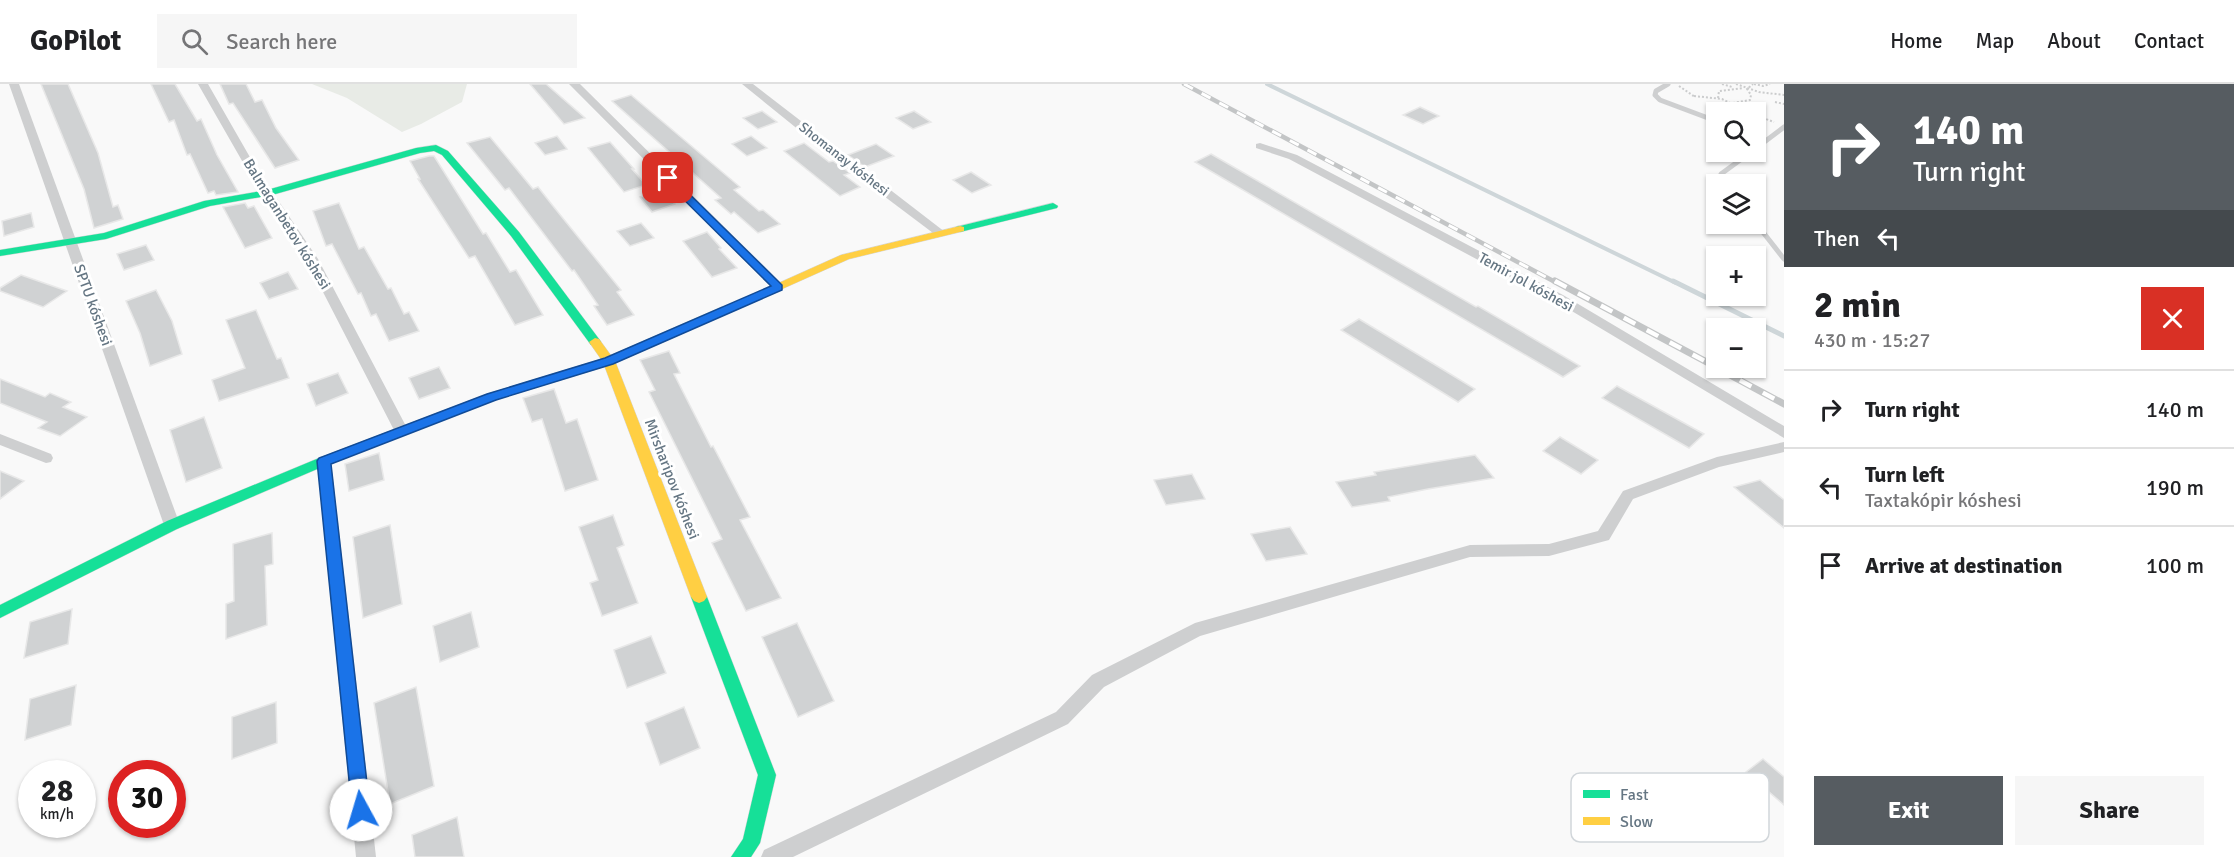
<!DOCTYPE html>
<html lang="en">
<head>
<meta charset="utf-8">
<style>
	body { margin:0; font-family:Signika,sans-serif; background:#f6f6f6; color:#202124; height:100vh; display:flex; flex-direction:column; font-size:22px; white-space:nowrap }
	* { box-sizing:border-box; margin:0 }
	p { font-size:20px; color:#757577 }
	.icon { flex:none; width:33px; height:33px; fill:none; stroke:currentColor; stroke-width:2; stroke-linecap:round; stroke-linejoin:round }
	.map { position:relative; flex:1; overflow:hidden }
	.panel { display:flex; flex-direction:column; background:#fff; width:450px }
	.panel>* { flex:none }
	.guide { background:#565c61; color:#fff; overflow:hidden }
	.controls { position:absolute; left:1706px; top:18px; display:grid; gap:12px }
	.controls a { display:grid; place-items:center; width:60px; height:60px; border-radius:0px; background:#fff; box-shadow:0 2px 4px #0004; font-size:30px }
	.speed { position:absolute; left:18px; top:676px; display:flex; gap:12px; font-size:30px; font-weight:700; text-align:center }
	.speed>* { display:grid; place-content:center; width:78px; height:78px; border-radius:50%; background:#fff; box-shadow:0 2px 4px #0004; line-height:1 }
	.speed small { font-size:15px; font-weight:400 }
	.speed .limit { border:9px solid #d22; background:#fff; color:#111 }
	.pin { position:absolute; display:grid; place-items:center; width:51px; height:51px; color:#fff; margin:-26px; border-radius:12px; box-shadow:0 3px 9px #0006 }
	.me { position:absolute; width:66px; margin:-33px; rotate:354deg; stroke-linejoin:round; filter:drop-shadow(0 0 4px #0008) }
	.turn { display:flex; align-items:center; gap:21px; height:126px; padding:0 30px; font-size:27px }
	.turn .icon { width:78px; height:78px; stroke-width:2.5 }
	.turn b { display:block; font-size:42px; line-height:51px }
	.then { display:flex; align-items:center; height:57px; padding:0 30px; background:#0003; gap:12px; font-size:22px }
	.round { display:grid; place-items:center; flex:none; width:63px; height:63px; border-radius:0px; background:#f6f6f6 }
	.head { display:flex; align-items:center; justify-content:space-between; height:102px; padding:0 30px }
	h1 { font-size:36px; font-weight:700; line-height:45px }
	.button { display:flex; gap:12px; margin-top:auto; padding:12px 30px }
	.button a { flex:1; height:69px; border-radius:0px; background:#565c61; color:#fff; font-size:24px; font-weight:700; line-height:69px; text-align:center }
	.button a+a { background:#f6f6f6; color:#202124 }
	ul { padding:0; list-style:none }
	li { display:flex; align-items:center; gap:18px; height:78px; padding:0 30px; border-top:2px solid #e0e0e0 }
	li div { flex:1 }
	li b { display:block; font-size:22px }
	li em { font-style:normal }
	header { display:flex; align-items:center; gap:36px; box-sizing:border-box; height:84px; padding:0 30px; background:#fff; border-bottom:2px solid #e0e0e0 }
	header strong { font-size:28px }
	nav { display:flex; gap:33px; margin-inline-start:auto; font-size:21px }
	.search { width:420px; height:54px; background:#f6f6f6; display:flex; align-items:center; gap:15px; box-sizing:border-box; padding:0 21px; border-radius:0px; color:#757577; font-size:22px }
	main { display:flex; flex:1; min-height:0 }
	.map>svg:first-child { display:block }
	.green { fill:#e8ebe6 }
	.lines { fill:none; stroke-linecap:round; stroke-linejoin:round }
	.stream-far1 { stroke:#ced6d9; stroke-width:4 }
	.stream { stroke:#ced6d9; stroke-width:5 }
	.building { fill:#d0d2d3; stroke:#e8e8e8; stroke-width:1.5 }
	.fast-casing { stroke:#d5d6d7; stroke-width:1 }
	.slow-casing { stroke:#d5d6d7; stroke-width:1 }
	.path { stroke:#cbcccd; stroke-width:2; stroke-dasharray:2 2; stroke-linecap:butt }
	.lane { stroke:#cecfd0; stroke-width:5 }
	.street { fill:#cecfd0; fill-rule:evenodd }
	.fast { fill:#16e098; fill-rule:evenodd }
	.slow { fill:#ffcf43; fill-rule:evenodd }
	.rail-far1-casing { stroke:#c3c5c6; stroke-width:4.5 }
	.rail-casing { stroke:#c3c5c6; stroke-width:7 }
	.rail-far1 { stroke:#fff; stroke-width:3; stroke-dasharray:10; stroke-linecap:butt }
	.rail { stroke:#fff; stroke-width:4.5; stroke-dasharray:13; stroke-linecap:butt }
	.route { fill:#1a73e8; stroke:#114b97; stroke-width:1.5 }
	.labels { text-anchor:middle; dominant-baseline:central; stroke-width:6; stroke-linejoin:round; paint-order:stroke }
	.far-street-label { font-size:14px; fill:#657683; stroke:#fff }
	.street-label { font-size:15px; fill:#657683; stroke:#fff }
	.key { fill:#fff; stroke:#d1d6da; stroke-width:1.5 }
	.key-label { font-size:16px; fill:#657683 }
</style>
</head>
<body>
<header>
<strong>GoPilot</strong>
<div class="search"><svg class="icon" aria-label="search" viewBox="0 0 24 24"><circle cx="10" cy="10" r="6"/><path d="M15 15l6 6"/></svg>Search here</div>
<nav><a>Home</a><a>Map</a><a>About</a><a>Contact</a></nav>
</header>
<main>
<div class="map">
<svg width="1784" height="773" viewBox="0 0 1784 773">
	<rect width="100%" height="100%" fill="#f9f9f9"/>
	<!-- green -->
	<polygon class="green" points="312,0 467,0 462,18 421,40 402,48 347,14"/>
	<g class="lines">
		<!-- stream-far1 -->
		<polyline class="stream-far1" points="1267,0 1676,199"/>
		<!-- stream -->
		<polyline class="stream" points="1673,197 1784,252"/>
	</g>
	<!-- building -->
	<g class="building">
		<polygon points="41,0 68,0 98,69 113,123 118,121 123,135 94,144 84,105"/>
		<polygon points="151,0 175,0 197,37 201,35 217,71 238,108 216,111 214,107 208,109 190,70 187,71 174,36 169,38"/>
		<polygon points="220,0 246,0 255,18 262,16 276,44 299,76 275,84 233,19 229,20"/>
		<polygon points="530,0 546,0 585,34 564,40"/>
		<polygon points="631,11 740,103 734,106 759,127 763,126 780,140 758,149 734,128 731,130 715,116 721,114 612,17"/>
		<polygon points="1420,23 1439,32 1423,40 1403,31"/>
		<polygon points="762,27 777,38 758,45 743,34"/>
		<polygon points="914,27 931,38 913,45 896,34"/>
		<polygon points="557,52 567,65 545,71 535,59"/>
		<polygon points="751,52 767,64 747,72 732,60"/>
		<polygon points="490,53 533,105 538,103 553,122 621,206 617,208 634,231 607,241 594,222 598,221 574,186 572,187 509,104 505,106 467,59"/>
		<polygon points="610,58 634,85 632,85 646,101 624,108 588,64"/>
		<polygon points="804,59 829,78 833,77 850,89 844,91 860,103 840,112 784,67"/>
		<polygon points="876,60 894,72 865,83 848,71"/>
		<polygon points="1211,70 1476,223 1478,222 1580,282 1563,293 1195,78"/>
		<polygon points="429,72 434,72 483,150 486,149 510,188 516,186 543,231 515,241 475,172 469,174 418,95 420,95 410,77"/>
		<polygon points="971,88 991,101 972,109 953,96"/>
		<polygon points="662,106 675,120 652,128 640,113"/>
		<polygon points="245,119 248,124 254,122 272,154 245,164 223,123"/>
		<polygon points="339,119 359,165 364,163 388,205 391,204 404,230 409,228 419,247 389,257 376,230 371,232 361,209 358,210 332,160 326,162 313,127"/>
		<polygon points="31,129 34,143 4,152 2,137"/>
		<polygon points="641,139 654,154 630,162 617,147"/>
		<polygon points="707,148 721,164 719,165 737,184 712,193 683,157"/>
		<polygon points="146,161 154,176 124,186 117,170"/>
		<polygon points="288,188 298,205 269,215 260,199"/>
		<polygon points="21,191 67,207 43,223 0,207 0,204"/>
		<polygon points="156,206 172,237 182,270 150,282 140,249 126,217"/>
		<polygon points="256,226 277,275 281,274 289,294 219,317 212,296 245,284 226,236"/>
		<polygon points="1359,235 1442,285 1475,305 1458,318 1341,246"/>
		<polygon points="669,267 680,289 674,290 711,363 713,362 750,433 740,436 781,514 746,527 712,459 722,455 649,308 655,306 640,276"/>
		<polygon points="439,283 450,304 419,315 409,294"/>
		<polygon points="338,289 348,309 316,322 307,300"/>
		<polygon points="0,295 45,313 50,309 71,318 63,323 87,333 60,352 38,344 47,338 0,319"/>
		<polygon points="1617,302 1664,328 1704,350 1689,364 1602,314"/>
		<polygon points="554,305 566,339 577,335 598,396 565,407 542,335 532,338 523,314"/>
		<polygon points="204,333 222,384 186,398 170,346"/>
		<polygon points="1560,353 1598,376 1581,390 1543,367"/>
		<polygon points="379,369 384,396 349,407 345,380"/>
		<polygon points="1475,371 1494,394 1428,405 1388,413 1390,417 1352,423 1336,398 1376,391 1374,388"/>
		<polygon points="0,387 24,397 0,415"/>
		<polygon points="1192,390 1205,415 1166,421 1154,396"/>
		<polygon points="1760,396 1784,416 1784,444 1734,403"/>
		<polygon points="613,431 624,461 617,464 638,519 602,532 590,499 598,496 579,443"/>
		<polygon points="390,441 402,520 363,534 353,453"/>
		<polygon points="1290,443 1307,470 1266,477 1251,450"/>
		<polygon points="272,449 273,480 265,482 267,541 226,555 226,520 234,517 233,460"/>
		<polygon points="72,525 68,560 24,574 30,538"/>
		<polygon points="471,528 479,563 440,578 433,542"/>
		<polygon points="797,539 834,617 798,633 762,553"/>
		<polygon points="651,552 666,589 627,604 614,566"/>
		<polygon points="76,601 71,641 25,656 30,615"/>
		<polygon points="416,603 434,702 390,720 374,619"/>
		<polygon points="276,618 277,659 232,675 232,633"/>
		<polygon points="684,623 700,664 660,681 645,639"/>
		<polygon points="1763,675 1784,693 1784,721 1746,688"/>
		<polygon points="457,733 464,773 415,773 412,751"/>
	</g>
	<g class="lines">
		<!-- fast casing -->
		<g class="fast-casing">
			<g id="fast">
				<polygon points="436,61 448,67 519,148 599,255 601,258 599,261 591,261 511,152 442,71 434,67 420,69 272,111 210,122 106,155 0,172 0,166 104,149 204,117 267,106 416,64"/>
				<polygon points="1053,119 1058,122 1057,124 960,148 955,145 956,143"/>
				<polygon points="722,223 726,224 728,227 726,230 613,280 495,316 329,380 177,445 0,534 0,521 167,437 319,374 487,310 605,274"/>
				<polygon points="699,507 704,509 707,513 776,691 760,759 751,773 731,773 743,755 758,691 691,513 694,509"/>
			</g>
		</g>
		<!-- slow casing -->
		<g class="slow-casing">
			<g id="slow">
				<polygon points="960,142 964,143 964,147 849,175 726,230 722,231 716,227 841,171"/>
				<polygon points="595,254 599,255 615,277 707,513 704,517 699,519 694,517 691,513 603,278 589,258"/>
			</g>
		</g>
		<!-- path -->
		<g class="path">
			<polyline points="1722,0 1732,3"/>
			<polyline points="1736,0 1759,8 1784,11"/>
			<polyline points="1754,0 1763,2 1770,0"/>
			<polyline points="1679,2 1695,13"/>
			<polyline points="1694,12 1722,15 1748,28"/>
			<polyline points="1718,14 1719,7 1743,4"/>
			<polyline points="1775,18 1784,20"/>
			<polyline points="1733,19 1750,16 1751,11 1747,5 1753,0"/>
			<polyline points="1755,31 1774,38"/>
		</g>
		<!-- lane -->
		<g class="lane">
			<polyline points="1668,0 1656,7 1655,11 1660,16 1716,37"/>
			<polyline points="1755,65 1784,43"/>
			<polyline points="1726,100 1721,90 1751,68"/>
			<polyline points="1755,138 1784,175"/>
		</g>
		<!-- street -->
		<g class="street">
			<polygon points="9,0 19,0 180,441 178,445 166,445 164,441"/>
			<polygon points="198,0 208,0 255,82 318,175 408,346 406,350 396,350 306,175 245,82"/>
			<polygon points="569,0 580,0 782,200 784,203 782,206 774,206"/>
			<polygon points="742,0 753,0 945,148 945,152 937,152 836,76"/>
			<polygon points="1260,59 1297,71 1563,211 1784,342 1784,354 1555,217 1289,75 1256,64 1256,60"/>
			<polygon points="0,350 51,370 53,374 51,378 46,379 0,361"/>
			<polygon points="1784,358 1784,368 1719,383 1633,415 1609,456 1549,472 1470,473 1200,552 1104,603 1068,640 793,773 761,773 764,766 1056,628 1092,591 1195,539 1470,461 1549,460 1598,447 1623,407 1717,373"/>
			<polygon points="324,372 329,373 331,377 376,773 356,773 317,377 319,373"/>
		</g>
		<!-- fast -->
		<use href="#fast" class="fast"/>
		<!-- slow -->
		<use href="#slow" class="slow"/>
		<!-- rail-far1 casing -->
		<g class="rail-far1-casing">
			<polyline id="rail-far1" points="1184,0 1557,199"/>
		</g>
		<!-- rail casing -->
		<g class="rail-casing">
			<g id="rail">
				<polyline points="1555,197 1716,283"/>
				<polyline points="1717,284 1784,320"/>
			</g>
		</g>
		<!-- rail-far1 -->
		<use href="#rail-far1" class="rail-far1"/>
		<!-- rail -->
		<use href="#rail" class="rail"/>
	</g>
	<!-- route -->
	<polygon class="route" points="664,92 671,92 782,201 782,206 613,280 496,316 331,380 370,726 368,733 361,735 355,733 352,726 317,377 319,374 487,310 605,274 771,202 664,96"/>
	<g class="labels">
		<!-- far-street labels -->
		<g class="far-street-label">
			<text transform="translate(844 75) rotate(38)">Shomanay kóshesi</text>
		</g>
		<!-- street labels -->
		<g class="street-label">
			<text transform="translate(287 140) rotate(58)">Balmaganbetov kóshesi</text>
			<text transform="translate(1526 198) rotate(29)">Temir jol kóshesi</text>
			<text transform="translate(93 221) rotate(70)">SPTU kóshesi</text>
			<text transform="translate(672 395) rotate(69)">Mirsharipov kóshesi</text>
		</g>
	</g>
	<!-- legend -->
	<rect x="1571" y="689" width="198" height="69" rx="9" class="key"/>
	<rect x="1583" y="706" width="27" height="8" fill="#16e098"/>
	<rect x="1583" y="733" width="27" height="8" fill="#ffcf43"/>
	<g class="key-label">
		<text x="1620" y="716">Fast</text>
		<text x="1620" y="743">Slow</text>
	</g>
</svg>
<div class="controls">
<a><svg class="icon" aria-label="search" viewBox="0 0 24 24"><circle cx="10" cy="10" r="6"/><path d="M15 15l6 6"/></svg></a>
<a><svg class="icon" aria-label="layers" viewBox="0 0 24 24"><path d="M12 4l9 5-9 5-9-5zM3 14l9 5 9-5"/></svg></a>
<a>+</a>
<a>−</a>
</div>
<div class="speed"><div>28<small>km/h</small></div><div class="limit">30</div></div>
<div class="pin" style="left:668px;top:94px;background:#d93025"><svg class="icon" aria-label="arrive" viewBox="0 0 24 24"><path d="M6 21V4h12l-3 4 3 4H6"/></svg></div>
<svg class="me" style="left:361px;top:726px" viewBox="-20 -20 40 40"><circle r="19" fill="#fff"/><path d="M0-13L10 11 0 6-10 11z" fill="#1a73e8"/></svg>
</div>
<section class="panel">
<div class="guide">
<div class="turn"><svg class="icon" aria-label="right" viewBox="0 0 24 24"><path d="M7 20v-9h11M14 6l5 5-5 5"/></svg><div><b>140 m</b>Turn right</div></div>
<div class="then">Then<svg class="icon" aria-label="left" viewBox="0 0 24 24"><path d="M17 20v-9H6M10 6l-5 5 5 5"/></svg></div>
</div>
<div class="head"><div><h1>2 min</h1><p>430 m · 15:27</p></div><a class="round" style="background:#d93025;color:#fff"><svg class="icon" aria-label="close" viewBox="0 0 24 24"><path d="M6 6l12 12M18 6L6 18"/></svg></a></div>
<ul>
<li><svg class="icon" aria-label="right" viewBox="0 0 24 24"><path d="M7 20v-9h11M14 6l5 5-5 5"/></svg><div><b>Turn right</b></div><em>140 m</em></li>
<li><svg class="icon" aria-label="left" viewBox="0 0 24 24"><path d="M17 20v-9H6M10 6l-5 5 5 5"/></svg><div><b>Turn left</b><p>Taxtakópir kóshesi</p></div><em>190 m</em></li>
<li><svg class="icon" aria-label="arrive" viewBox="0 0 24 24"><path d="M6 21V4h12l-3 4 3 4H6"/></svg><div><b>Arrive at destination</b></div><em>100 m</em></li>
</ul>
<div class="button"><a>Exit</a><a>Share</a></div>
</section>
</main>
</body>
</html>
